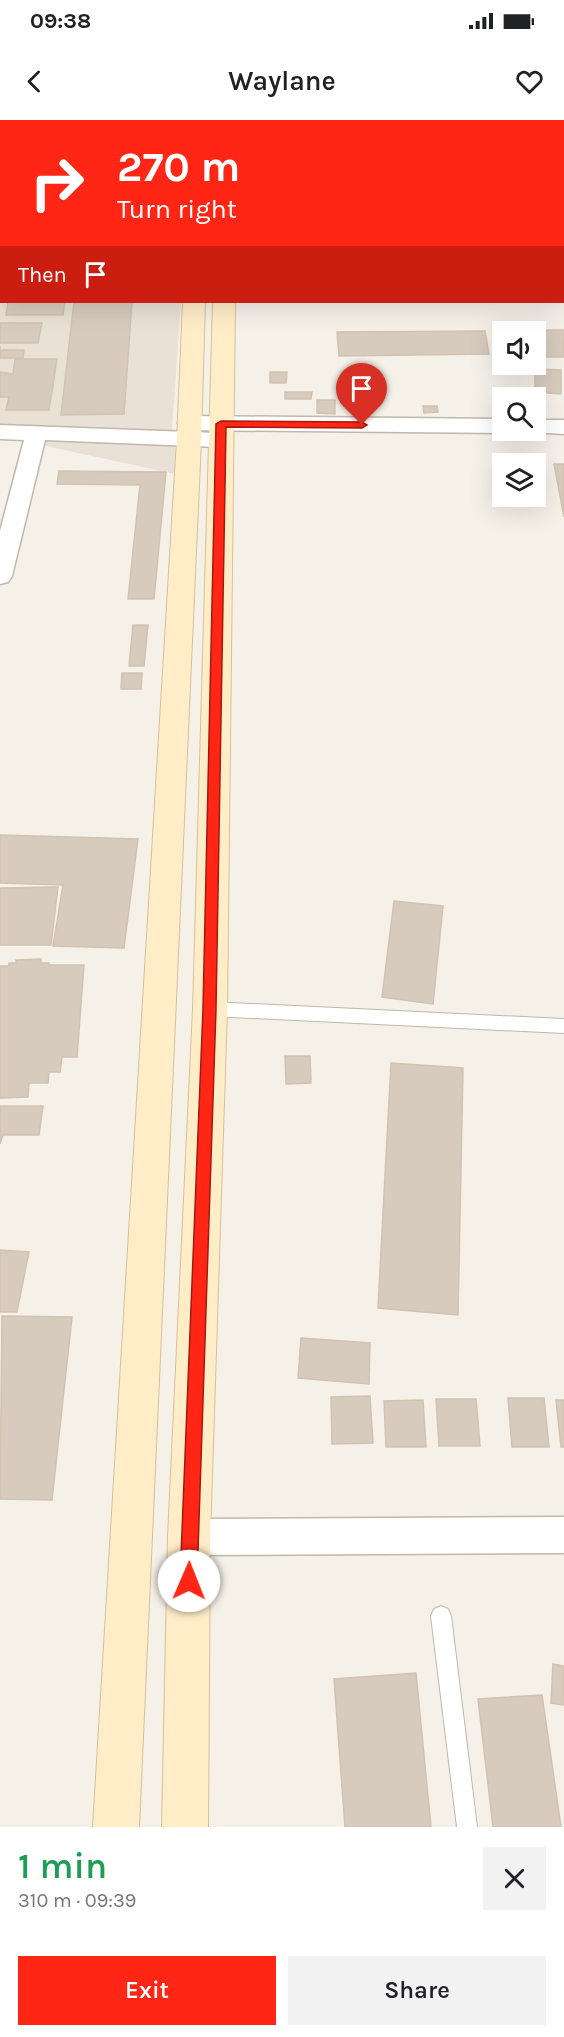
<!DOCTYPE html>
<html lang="en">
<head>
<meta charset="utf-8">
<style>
	body { margin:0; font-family:Karla,sans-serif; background:#f2f2f2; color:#202124; height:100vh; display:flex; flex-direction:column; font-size:22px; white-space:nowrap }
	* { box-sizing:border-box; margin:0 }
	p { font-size:20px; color:#757577 }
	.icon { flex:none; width:33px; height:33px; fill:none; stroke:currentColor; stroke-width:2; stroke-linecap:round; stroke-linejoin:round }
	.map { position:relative; height:1707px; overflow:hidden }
	.side { display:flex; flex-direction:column; background:#fff; flex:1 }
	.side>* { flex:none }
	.hud { position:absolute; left:0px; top:0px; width:564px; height:183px; box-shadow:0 6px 24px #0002; background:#ff2615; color:#fff; overflow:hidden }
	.fabs { position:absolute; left:492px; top:201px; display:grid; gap:12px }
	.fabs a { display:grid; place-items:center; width:54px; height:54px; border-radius:0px; background:#fff; box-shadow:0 6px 24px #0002; font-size:30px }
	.pin { position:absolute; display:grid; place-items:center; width:51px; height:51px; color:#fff; margin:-62px -26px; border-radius:50% 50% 50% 0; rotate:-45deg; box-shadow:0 0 6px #0007 }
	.pin .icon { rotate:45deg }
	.me { position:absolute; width:66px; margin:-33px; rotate:1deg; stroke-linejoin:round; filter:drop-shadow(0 0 4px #0008) }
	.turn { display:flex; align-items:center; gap:21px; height:126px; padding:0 18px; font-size:27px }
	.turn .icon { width:78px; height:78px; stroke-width:2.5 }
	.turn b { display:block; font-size:42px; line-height:51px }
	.then { display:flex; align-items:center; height:57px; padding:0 18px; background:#0003; gap:12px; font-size:22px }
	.round { display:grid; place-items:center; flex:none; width:63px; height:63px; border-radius:0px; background:#f2f2f2 }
	.head { display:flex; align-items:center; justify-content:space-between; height:102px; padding:0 18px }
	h1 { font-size:36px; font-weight:600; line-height:45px; color:#1e9e55 }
	.cta { display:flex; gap:12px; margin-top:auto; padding:12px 18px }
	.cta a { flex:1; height:69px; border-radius:0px; background:#ff2615; color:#fff; font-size:24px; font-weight:600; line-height:69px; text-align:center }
	.cta a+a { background:#f2f2f2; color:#202124 }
	.status { display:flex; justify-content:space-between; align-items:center; height:42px; padding:0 30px; background:#fff; direction:ltr }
	.status svg { height:16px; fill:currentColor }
	header { display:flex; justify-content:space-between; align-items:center; height:78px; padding:0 18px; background:#fff; font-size:27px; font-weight:600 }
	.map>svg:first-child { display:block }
	.residential { fill:#e9e1d6 }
	.building { fill:#d7cbbd; stroke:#d2c2b0; stroke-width:1.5 }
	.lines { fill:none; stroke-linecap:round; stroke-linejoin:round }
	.lane-casing { stroke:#c1b7aa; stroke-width:2 }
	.street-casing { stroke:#c1b7aa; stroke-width:3 }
	.secondary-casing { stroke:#d7c196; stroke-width:2 }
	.lane { fill:#fff; fill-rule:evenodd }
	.street { fill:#fff; fill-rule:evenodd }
	.secondary { fill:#ffedc8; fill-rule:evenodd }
	.route { fill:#ff2615; stroke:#a6190e; stroke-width:1.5 }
</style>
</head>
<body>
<div class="status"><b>09:38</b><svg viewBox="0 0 49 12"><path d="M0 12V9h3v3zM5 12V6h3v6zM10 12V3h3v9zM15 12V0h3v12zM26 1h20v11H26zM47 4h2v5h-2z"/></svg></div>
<header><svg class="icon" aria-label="back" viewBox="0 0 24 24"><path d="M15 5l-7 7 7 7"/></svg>Waylane<svg class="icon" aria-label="heart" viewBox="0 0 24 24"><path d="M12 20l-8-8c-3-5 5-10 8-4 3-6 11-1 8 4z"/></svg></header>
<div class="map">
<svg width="564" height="1707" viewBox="0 0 564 1707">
	<rect width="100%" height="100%" fill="#f5f0e8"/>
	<!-- residential -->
	<polygon class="residential" points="0,0 193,0 2,2 2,182 181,182 171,323 198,359 0,316"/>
	<!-- building -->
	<g class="building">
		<polygon points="8,182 65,182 63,195 6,195"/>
		<polygon points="74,182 132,182 124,294 61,295"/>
		<polygon points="0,203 42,203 38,223 0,223"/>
		<polygon points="493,210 564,210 564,237 536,237 536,212 502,212 502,237 496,237"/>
		<polygon points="485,211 489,234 339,236 337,212"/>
		<polygon points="0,226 0,230 24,230 23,238 0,238"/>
		<polygon points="15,239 57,239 49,290 6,290 9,277 0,277 0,252 13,254"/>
		<polygon points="535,249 561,250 561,274 535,272"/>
		<polygon points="270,252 287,252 286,263 270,263"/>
		<polygon points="285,272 312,272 311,279 285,279"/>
		<polygon points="317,280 335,280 335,294 317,293"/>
		<polygon points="423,286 437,286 438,292 424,293"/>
		<polygon points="554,344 564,344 564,397"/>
		<polygon points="59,351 166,352 154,479 128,479 140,365 57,364"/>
		<polygon points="133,505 148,505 144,546 129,546"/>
		<polygon points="122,553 142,553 141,569 121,569"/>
		<polygon points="0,715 138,719 124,828 53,826 63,765 0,763"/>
		<polygon points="58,767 51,825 0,825 0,768"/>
		<polygon points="394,781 443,786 433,884 382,877"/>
		<polygon points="41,839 41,843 49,843 49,845 84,845 77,937 62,937 60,952 49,952 48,963 29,963 28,977 0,978 0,846 9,846 9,843 16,843 16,840"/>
		<polygon points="285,936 310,936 311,963 286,964"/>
		<polygon points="391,943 463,948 458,1195 378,1188"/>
		<polygon points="0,986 43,986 39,1015 3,1015 0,1024"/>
		<polygon points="0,1130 29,1132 17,1192 0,1192"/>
		<polygon points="2,1196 72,1197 52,1380 0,1379"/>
		<polygon points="301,1218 370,1223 369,1264 298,1258"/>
		<polygon points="370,1276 373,1323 332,1324 331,1277"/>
		<polygon points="508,1278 544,1278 549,1327 512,1327"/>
		<polygon points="436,1279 476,1279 480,1326 439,1326"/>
		<polygon points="423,1280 426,1327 386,1327 384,1281"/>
		<polygon points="556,1280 564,1280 564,1327 561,1327"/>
		<polygon points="553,1544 564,1546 564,1585 551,1583"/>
		<polygon points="416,1553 431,1707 345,1707 334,1559"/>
		<polygon points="542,1575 561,1707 493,1707 478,1579"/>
	</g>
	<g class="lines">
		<!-- lane casing -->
		<g class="lane-casing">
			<g id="lane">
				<polygon points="210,882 564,899 564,913 210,896 205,894 202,889 205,884"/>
				<polygon points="441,1486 448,1489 451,1496 477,1707 457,1707 431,1496 434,1489"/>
			</g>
		</g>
		<!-- street casing -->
		<g class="street-casing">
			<g id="street">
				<rect x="0" y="37" width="2" height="10"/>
				<rect x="0" y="149" width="2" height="12"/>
				<polygon points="189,296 502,299 502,310 510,310 502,313 189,310 182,308 178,303 182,298"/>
				<polygon points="536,300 564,300 564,314 528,312 536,310"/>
				<polygon points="0,305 217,313 225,315 228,320 225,325 217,327 45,320 12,456 8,462 0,464 0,411 24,320 0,319"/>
				<polygon points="564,1397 564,1433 189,1435 176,1430 171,1417 176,1404 189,1399"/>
			</g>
		</g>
		<!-- secondary casing -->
		<g class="secondary-casing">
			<g id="secondary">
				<rect x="192" y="0" width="20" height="2"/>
				<rect x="217" y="0" width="20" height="2"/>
				<polygon points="183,182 205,182 201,320 139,1707 93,1707 177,320"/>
				<polygon points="213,182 235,182 227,889 210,1417 208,1707 162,1707 168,1417 193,889"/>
			</g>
		</g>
		<!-- lane -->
		<use href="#lane" class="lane"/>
		<!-- street -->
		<use href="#street" class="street"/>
		<!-- secondary -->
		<use href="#secondary" class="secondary"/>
	</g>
	<!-- route -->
	<polygon class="route" points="221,301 362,302 367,305 362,308 226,307 216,889 197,1461 195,1467 189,1470 183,1467 180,1461 203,889 216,304"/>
</svg>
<div class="fabs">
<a><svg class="icon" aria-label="sound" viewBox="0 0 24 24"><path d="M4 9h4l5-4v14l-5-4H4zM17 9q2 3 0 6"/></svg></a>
<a><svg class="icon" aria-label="search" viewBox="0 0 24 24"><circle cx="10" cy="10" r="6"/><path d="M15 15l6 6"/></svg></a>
<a><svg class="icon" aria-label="layers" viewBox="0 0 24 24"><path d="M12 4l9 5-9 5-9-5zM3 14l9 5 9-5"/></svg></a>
</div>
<div class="pin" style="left:362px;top:305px;background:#d93025"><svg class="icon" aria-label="arrive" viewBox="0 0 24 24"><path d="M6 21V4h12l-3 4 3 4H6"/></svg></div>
<svg class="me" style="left:189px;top:1461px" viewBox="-20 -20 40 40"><circle r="19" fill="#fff"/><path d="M0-13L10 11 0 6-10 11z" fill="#ff2615"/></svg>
<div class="hud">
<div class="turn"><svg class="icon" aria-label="right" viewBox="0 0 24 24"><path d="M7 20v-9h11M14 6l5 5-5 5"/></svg><div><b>270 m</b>Turn right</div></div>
<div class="then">Then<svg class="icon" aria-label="arrive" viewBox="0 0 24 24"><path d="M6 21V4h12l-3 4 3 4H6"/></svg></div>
</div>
</div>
<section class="side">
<div class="head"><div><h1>1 min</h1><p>310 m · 09:39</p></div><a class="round"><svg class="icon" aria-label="close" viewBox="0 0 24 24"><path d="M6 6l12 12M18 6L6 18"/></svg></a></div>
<div class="cta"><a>Exit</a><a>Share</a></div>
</section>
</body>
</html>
